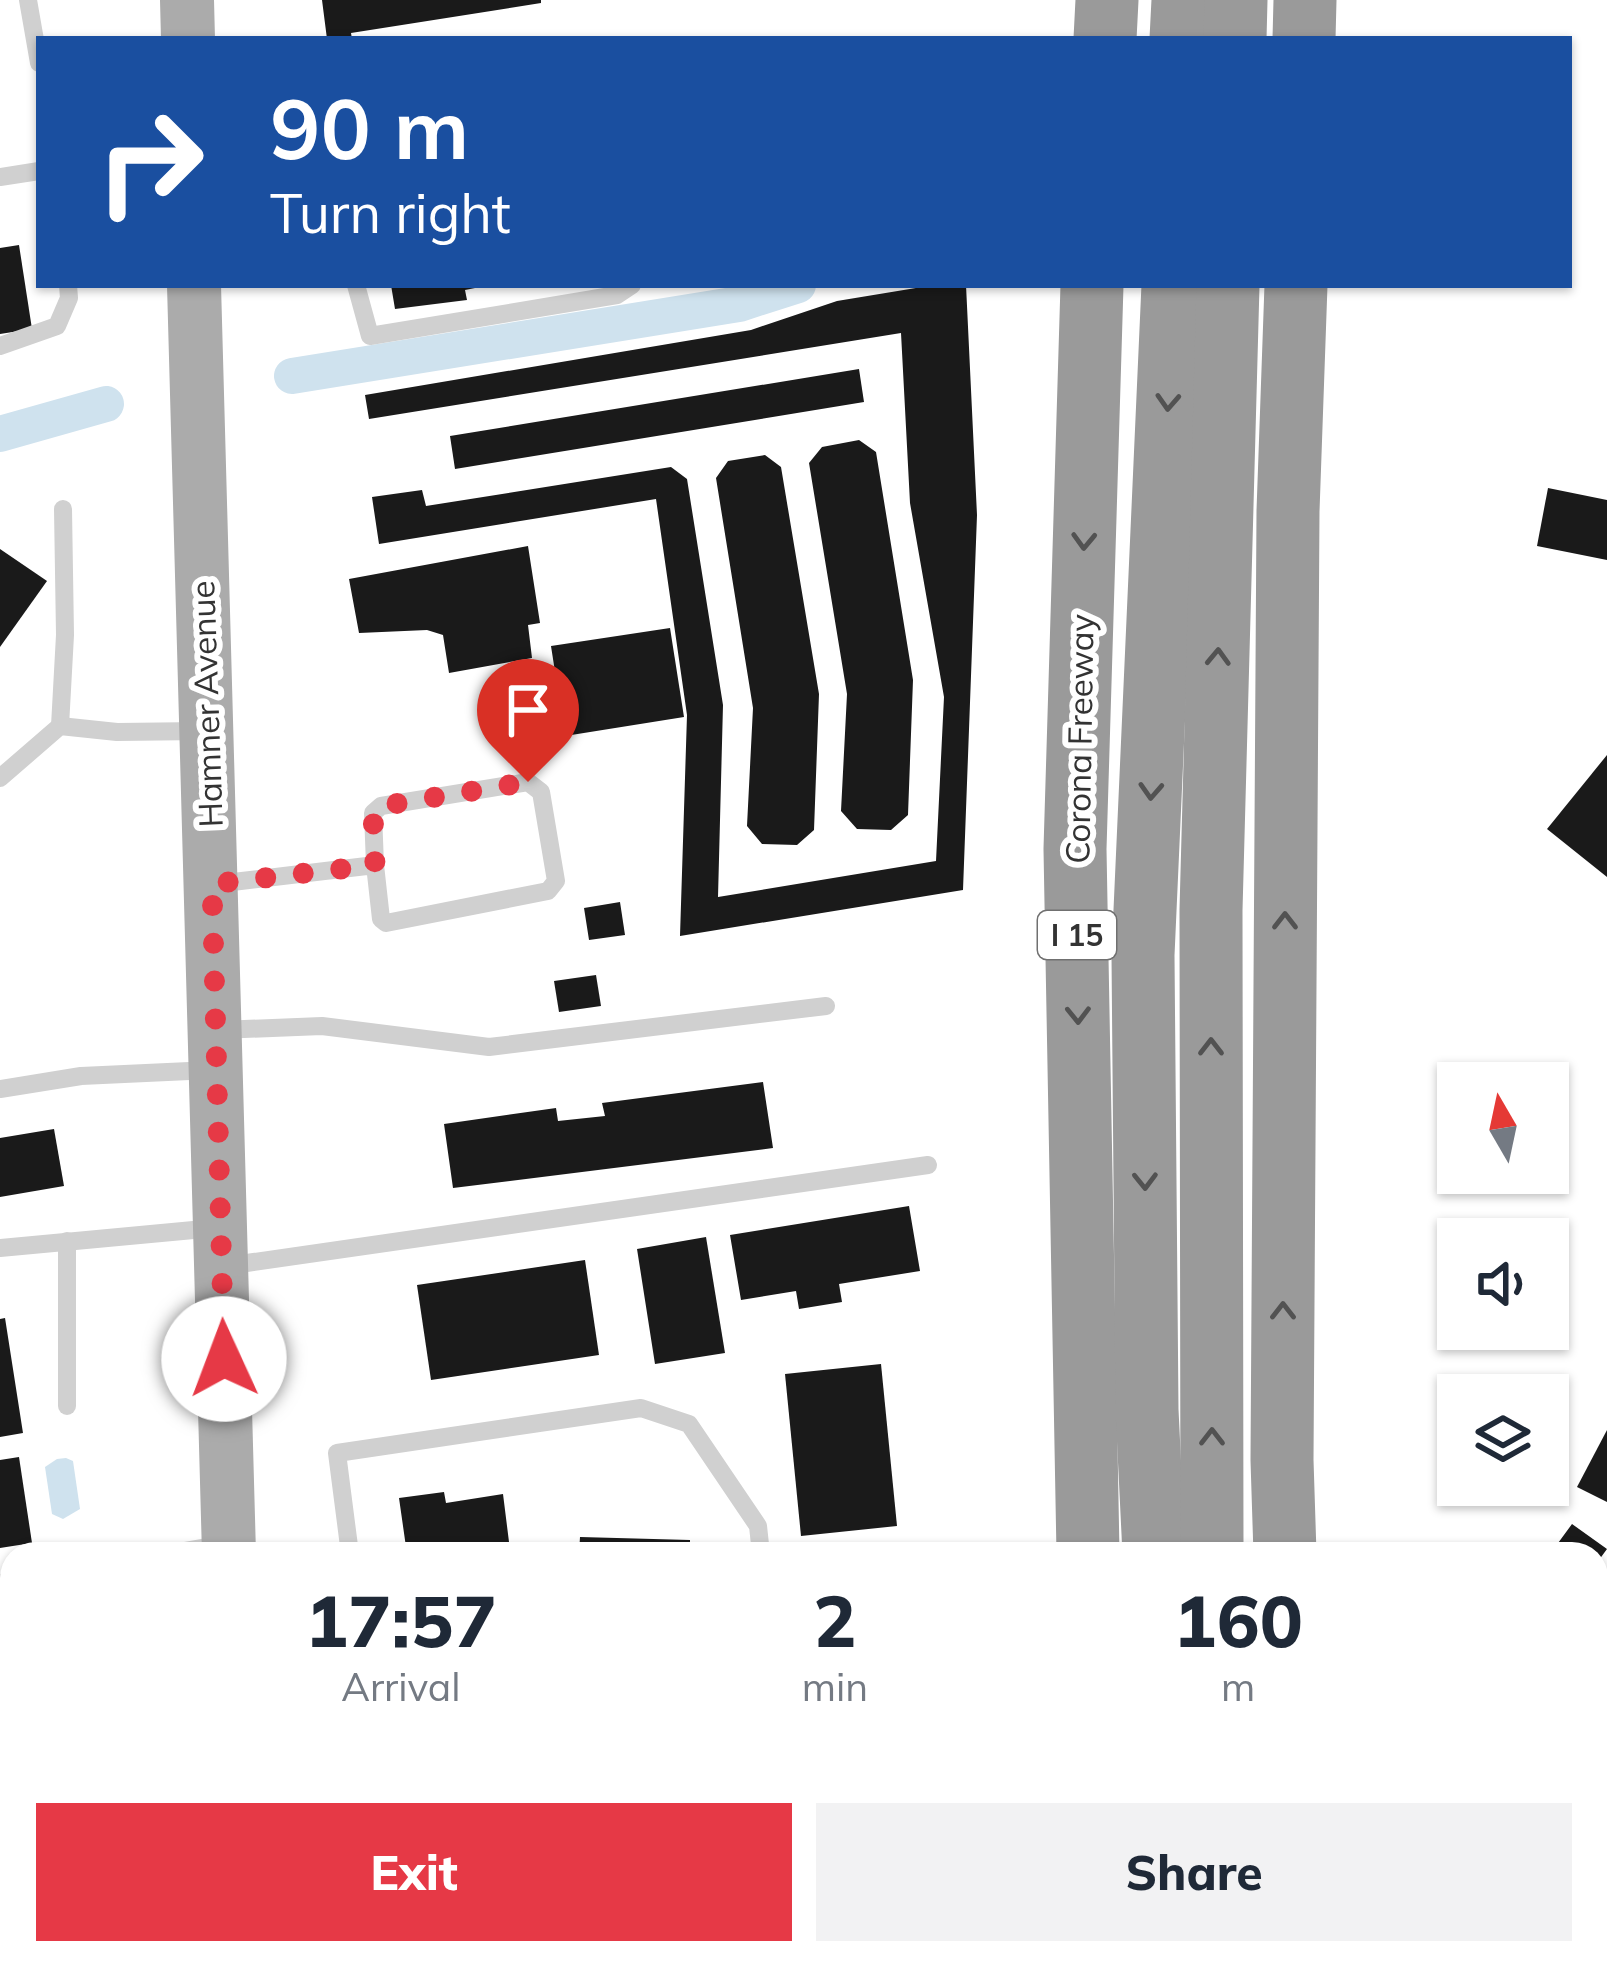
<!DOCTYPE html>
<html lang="en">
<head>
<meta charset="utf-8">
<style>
	body { margin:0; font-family:Mulish,sans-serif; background:#f2f2f3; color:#1f2937; height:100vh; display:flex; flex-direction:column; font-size:45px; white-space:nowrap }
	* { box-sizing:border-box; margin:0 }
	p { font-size:39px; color:#747a83 }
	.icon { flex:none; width:66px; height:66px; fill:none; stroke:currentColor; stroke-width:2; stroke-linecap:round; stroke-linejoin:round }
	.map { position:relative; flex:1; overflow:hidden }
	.side { position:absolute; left:0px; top:1542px; width:1608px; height:423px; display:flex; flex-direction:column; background:#fff; border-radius:36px 36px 0 0; box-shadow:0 3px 9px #0004 }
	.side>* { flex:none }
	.guide { position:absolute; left:36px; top:36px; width:1536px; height:252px; border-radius:0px; box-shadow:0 3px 9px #0004; background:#1a4fa0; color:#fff; overflow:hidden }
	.needle { width:78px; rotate:351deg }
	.controls { position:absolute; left:1437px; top:1062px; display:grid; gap:24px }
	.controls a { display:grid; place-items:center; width:132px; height:132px; border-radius:0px; background:#fff; box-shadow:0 3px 9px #0004; font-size:60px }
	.pin { position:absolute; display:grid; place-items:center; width:102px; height:102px; color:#fff; margin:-123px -51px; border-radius:50% 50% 50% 0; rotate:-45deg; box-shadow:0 0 12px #0007 }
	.pin .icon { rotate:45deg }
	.me { position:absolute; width:132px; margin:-66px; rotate:358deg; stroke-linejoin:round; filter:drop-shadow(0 0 9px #0008) }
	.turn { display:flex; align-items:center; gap:42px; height:252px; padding:0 36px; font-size:54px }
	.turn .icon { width:156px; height:156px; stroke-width:2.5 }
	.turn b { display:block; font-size:84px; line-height:102px }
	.eta { display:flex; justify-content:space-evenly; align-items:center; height:204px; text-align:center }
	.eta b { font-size:72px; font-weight:800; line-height:84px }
	.primary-button { display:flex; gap:24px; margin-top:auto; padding:24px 36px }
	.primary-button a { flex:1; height:138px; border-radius:0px; background:#e63946; color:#fff; font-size:48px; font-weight:800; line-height:138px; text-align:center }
	.primary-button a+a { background:#f2f2f3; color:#1f2937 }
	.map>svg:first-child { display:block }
	.water { fill:#cfe2ee }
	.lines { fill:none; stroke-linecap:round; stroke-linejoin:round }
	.canal { stroke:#cfe2ee; stroke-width:36 }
	.building { fill:#1a1a1a }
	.lane { stroke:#d0d0d0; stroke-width:18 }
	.street { stroke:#d0d0d0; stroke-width:36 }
	.primary { stroke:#ababab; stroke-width:54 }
	.highway { stroke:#9a9a9a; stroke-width:63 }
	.oneway { stroke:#525252 }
	.route { stroke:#e63946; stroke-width:21; stroke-dasharray:0 37.8 }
	.labels { text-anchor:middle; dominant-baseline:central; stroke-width:12; stroke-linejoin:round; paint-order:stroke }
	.shield { fill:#fff; stroke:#707070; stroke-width:3 }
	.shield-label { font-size:30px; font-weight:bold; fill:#333 }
	.street-label { font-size:33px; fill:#333; stroke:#fff }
</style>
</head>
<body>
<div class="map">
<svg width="1607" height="1963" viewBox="0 0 1607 1963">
	<rect width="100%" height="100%" fill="#fff"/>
	<!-- water -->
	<polygon class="water" points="66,1458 73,1461 80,1509 63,1519 52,1514 45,1467 57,1459"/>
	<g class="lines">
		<!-- canal -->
		<g class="canal">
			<polyline points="292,376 739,304 798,285"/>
			<polyline points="0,434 106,404"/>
		</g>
	</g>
	<!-- building -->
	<g class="building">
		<polygon points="322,0 541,0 541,3 351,33 352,39 327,39"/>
		<polygon points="19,245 32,329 0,334 0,248"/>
		<polygon points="391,285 480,285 480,287 465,290 467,300 395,309"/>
		<polygon points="934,285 966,285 977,515 963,890 680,936 687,715 656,499 379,544 372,497 422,490 426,506 671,467 687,479 723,705 718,897 936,861 944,697 910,503 901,333 369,419 365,395 751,330 837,301"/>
		<polygon points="859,369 864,402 455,469 450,436"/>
		<polygon points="859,440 876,452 913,680 908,815 891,830 857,829 841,811 847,694 809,463 822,447"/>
		<polygon points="765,455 781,467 819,694 814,830 797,845 762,844 747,826 753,708 716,478 728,461"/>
		<polygon points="1548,488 1607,500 1607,560 1537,546"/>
		<polygon points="528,546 540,623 528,625 532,658 449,673 443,635 427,630 359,633 349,579"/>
		<polygon points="0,549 47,581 0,647"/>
		<polygon points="670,628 684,717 565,736 551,646"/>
		<polygon points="1607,755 1607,877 1547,829"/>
		<polygon points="620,902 625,935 589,940 584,908"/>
		<polygon points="596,975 601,1006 559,1012 554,981"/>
		<polygon points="763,1082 773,1148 453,1188 444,1124 556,1108 558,1121 605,1116 602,1103"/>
		<polygon points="54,1129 64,1186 0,1197 0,1138"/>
		<polygon points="909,1206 920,1271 839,1284 842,1302 799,1309 796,1291 741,1300 730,1235"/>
		<polygon points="706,1237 725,1353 655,1364 637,1249"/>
		<polygon points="585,1260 599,1355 431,1380 417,1285"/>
		<polygon points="5,1318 23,1433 0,1437 0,1319"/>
		<polygon points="881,1364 897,1526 801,1536 785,1374"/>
		<polygon points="1607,1430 1607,1502 1577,1487"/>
		<polygon points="19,1457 32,1543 0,1548 0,1460"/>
		<polygon points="444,1492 446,1503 503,1494 510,1550 484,1554 407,1554 399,1498"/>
		<polygon points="1572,1524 1607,1549 1596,1564 1596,1554 1550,1554"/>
		<polygon points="580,1537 690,1540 690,1554 579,1554"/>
		<polygon points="1596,1680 1607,1688 1607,1724 1596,1737"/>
		<polygon points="12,1715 12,1766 0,1766 0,1717"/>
		<polygon points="583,1953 676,1953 677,1963 535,1963"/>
	</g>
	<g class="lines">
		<!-- lane -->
		<g class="lane">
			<polyline points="28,0 39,63"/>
			<polyline points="0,177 39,171"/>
			<polyline points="356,285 370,336 617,295 632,285"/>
			<polyline points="0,346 57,326 69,298 68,285"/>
			<polyline points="60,726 65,635 63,509"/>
			<polyline points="0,778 60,726 117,732 202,731"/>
			<polyline points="216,884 375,865 381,919 386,923 548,891 556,881 541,792 528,782 381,806 373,813 375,865"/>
			<polyline points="220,1030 322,1026 489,1047 826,1006"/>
			<polyline points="0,1089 81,1076 211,1070"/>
			<polyline points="0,1248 215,1228"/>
			<polyline points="226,1266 928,1165"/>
			<polyline points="67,1406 67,1241"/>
			<polyline points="167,1554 224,1544"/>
			<polyline points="350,1554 337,1453 641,1408 689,1424 758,1526 761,1554"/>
			<polyline points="0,1583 12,1581"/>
			<polyline points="399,1953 400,1957 425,1953"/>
		</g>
		<!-- street -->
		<polyline class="street" points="185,1963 216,1953"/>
		<!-- primary -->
		<g class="primary">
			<polyline points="187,0 188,39"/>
			<polyline points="194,285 229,1554"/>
			<polyline points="239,1953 239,1963"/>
		</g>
		<!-- highway -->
		<g class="highway">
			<polyline points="1105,39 1107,0"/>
			<polyline points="1181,39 1183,0"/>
			<polyline points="1235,39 1236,0"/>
			<polyline points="1304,39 1305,0"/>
			<polyline points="1088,1554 1075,849 1092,285"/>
			<polyline points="1154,1554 1147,1410 1143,955 1173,285"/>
			<polyline points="1212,1554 1211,910 1228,285"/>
			<polyline points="1285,1554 1282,1460 1288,511 1296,285"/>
			<polyline points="1095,1953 1095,1963"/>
			<polyline points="1175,1953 1176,1963"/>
			<polyline points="1234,1953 1234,1963"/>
			<polyline points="1306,1953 1307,1963"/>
		</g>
	</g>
	<!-- one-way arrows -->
	<defs><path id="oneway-chevron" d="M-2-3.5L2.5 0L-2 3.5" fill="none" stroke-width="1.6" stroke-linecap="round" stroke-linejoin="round" transform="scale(3)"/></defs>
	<g class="oneway">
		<use href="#oneway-chevron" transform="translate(1168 402) rotate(93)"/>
		<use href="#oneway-chevron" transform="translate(1084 541) rotate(92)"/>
		<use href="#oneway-chevron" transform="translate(1218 657) rotate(-88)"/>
		<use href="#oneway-chevron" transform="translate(1151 791) rotate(93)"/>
		<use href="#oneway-chevron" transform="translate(1285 921) rotate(-90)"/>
		<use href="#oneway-chevron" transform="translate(1078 1015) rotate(89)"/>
		<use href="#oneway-chevron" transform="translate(1211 1047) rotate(-90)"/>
		<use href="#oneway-chevron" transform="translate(1145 1181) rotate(89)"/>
		<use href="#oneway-chevron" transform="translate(1283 1311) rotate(-90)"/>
		<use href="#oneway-chevron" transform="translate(1212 1437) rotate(-90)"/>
	</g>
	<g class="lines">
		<!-- route -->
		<polyline class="route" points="224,1359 212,884 375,865 373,813 381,806 528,782"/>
	</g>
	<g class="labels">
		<!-- shield labels -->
		<rect class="shield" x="1038" y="911" width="78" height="48" rx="9"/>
		<g class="shield-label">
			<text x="1077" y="935">I 15</text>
		</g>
		<!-- street labels -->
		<g class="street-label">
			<text transform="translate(206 704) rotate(-92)">Hamner Avenue</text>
			<text transform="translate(1079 739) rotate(-89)">Corona Freeway</text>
		</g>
	</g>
</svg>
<div class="controls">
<a><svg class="needle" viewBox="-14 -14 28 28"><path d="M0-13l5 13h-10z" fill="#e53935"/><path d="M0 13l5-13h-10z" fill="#747a83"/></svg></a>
<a><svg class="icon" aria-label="sound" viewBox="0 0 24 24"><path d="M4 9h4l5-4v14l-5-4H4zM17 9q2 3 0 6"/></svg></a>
<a><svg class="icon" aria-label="layers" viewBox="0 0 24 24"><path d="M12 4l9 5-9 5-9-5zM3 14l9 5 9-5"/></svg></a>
</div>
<div class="pin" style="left:528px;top:782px;background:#d93025"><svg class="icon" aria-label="arrive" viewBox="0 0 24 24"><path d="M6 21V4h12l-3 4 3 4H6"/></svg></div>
<svg class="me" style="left:224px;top:1359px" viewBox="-20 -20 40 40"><circle r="19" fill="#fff"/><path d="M0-13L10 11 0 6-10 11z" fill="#e63946"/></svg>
<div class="guide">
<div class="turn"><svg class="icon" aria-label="right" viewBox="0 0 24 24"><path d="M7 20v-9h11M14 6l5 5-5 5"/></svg><div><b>90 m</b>Turn right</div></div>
</div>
<section class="side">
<div class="eta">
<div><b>17:57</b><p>Arrival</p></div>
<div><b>2</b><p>min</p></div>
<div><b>160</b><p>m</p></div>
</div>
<div class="primary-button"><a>Exit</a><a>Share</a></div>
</section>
</div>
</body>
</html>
